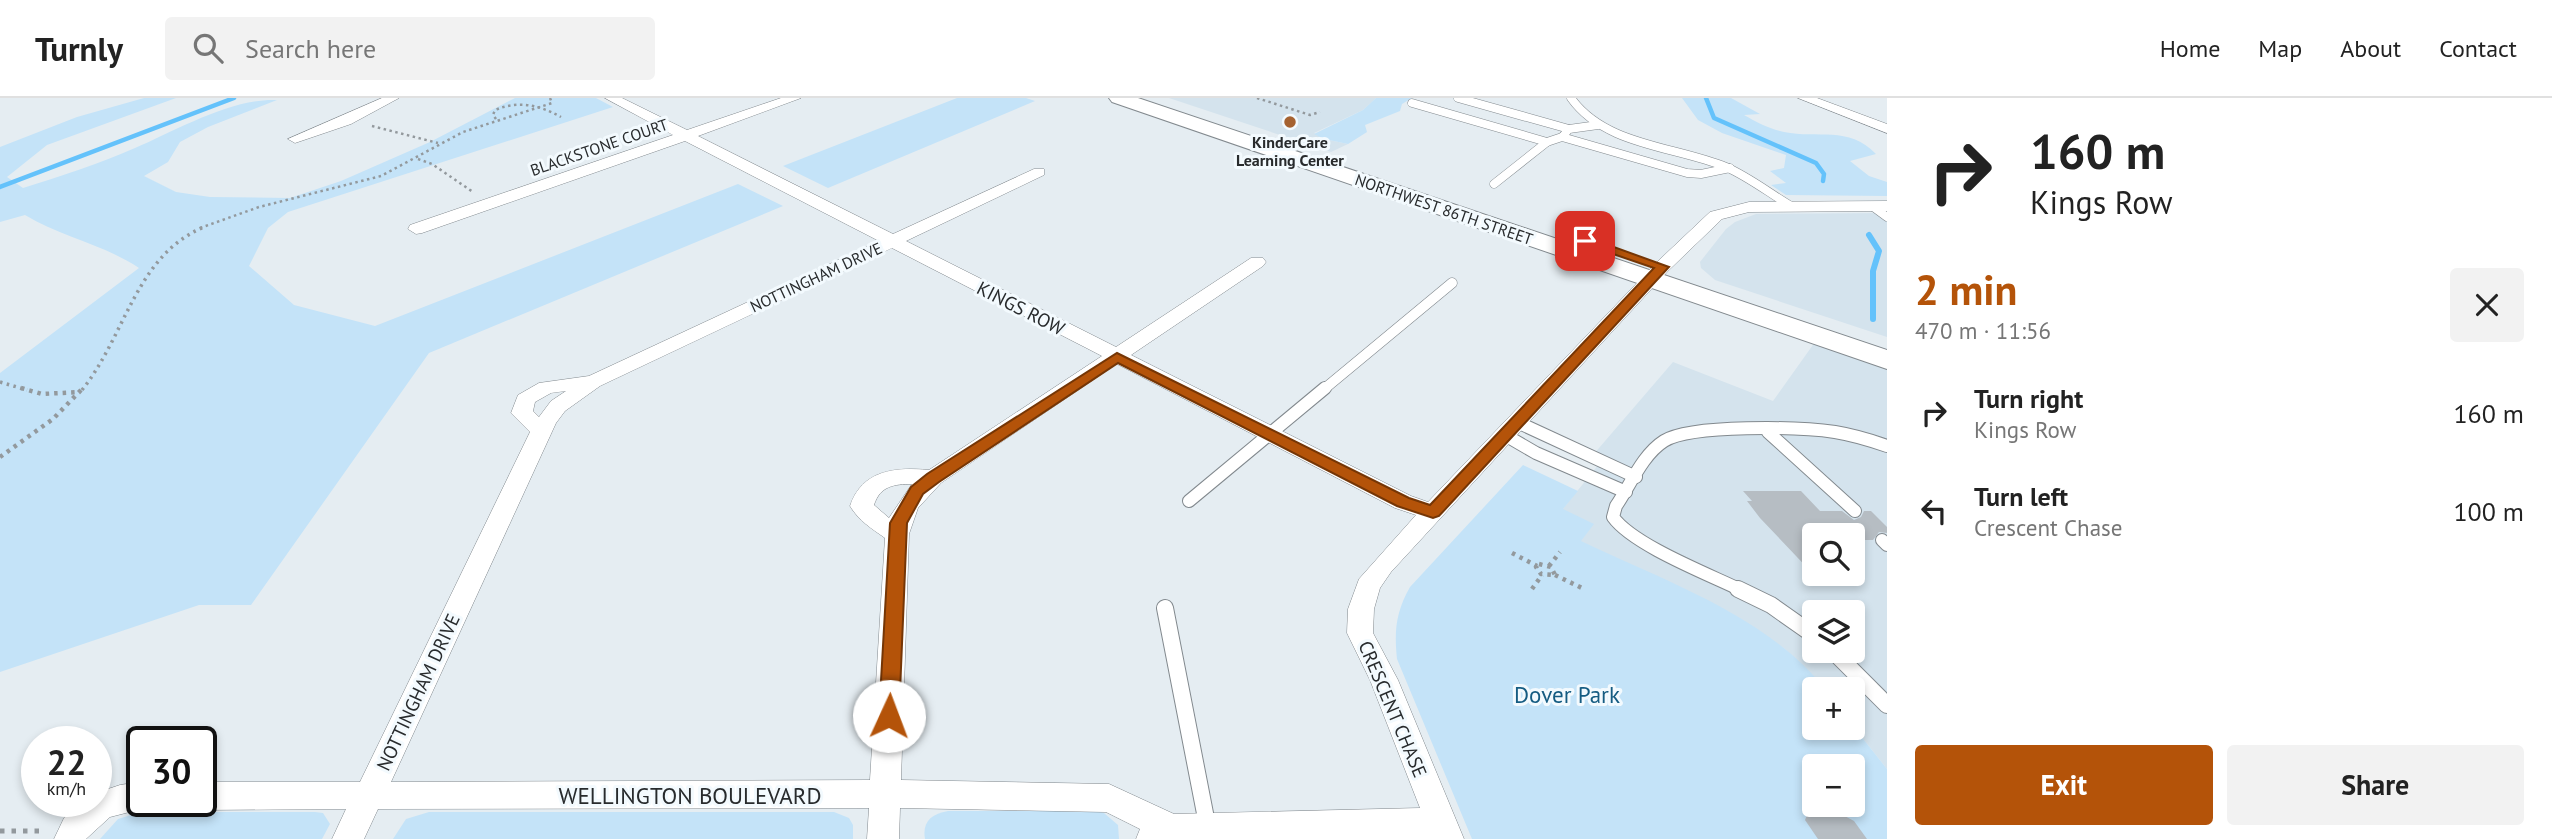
<!DOCTYPE html>
<html lang="en">
<head>
<meta charset="utf-8">
<style>
	body { margin:0; font-family:"PT Sans",sans-serif; background:#f2f2f2; color:#222; height:100vh; display:flex; flex-direction:column; font-size:26px; white-space:nowrap }
	* { box-sizing:border-box; margin:0 }
	p { font-size:23px; color:#767676 }
	.icon { flex:none; width:38px; height:38px; fill:none; stroke:currentColor; stroke-width:2; stroke-linecap:round; stroke-linejoin:round }
	.map { position:relative; flex:1; overflow:hidden }
	.side { display:flex; flex-direction:column; background:#fff; width:665px }
	.side>* { flex:none }
	.hud { background:#fff; color:#222; overflow:hidden }
	.tools { position:absolute; left:1802px; top:425px; display:grid; gap:14px }
	.tools a { display:grid; place-items:center; width:63px; height:63px; border-radius:7px; background:#fff; box-shadow:0 4px 10px #0003; font-size:35px }
	.speed { position:absolute; left:21px; top:628px; display:flex; gap:14px; font-size:35px; font-weight:700; text-align:center }
	.speed>* { display:grid; place-content:center; width:91px; height:91px; border-radius:50%; background:#fff; box-shadow:0 4px 10px #0003; line-height:1 }
	.speed small { font-size:18px; font-weight:400 }
	.speed .limit { border:4px solid #111; border-radius:10px; background:#fff; color:#111 }
	.pin { position:absolute; display:grid; place-items:center; width:60px; height:60px; color:#fff; margin:-30px; border-radius:14px; box-shadow:0 4px 10px #0006 }
	.me { position:absolute; width:77px; margin:-38px; rotate:2deg; stroke-linejoin:round; filter:drop-shadow(0 0 5px #0008) }
	.turn { display:flex; align-items:center; gap:24px; height:147px; padding:0 28px; font-size:32px }
	.turn .icon { width:91px; height:91px; stroke-width:2.5 }
	.turn b { display:block; font-size:49px; line-height:60px }
	.round { display:grid; place-items:center; flex:none; width:74px; height:74px; border-radius:7px; background:#f2f2f2 }
	.overview { display:flex; align-items:center; justify-content:space-between; height:119px; padding:0 28px }
	h1 { font-size:42px; font-weight:700; line-height:52px; color:#b45309 }
	.cta { display:flex; gap:14px; margin-top:auto; padding:14px 28px }
	.cta a { flex:1; height:80px; border-radius:7px; background:#b45309; color:#fff; font-size:28px; font-weight:700; line-height:80px; text-align:center }
	.cta a+a { background:#f2f2f2; color:#222 }
	ul { padding:0; list-style:none }
	li { display:flex; align-items:center; gap:21px; height:98px; padding:0 28px }
	li div { flex:1 }
	li b { display:block; font-size:26px }
	li em { font-style:normal }
	header { display:flex; align-items:center; gap:42px; box-sizing:border-box; height:98px; padding:0 35px; background:#fff; border-bottom:2px solid #e0e0e0 }
	header strong { font-size:33px }
	nav { display:flex; gap:38px; margin-inline-start:auto; font-size:24px }
	.search { width:490px; height:63px; background:#f2f2f2; display:flex; align-items:center; gap:18px; box-sizing:border-box; padding:0 24px; border-radius:7px; color:#767676; font-size:26px }
	main { display:flex; flex:1; min-height:0 }
	.map>svg:first-child { display:block }
	.built { fill:#d4e3ed; fill-rule:evenodd }
	.green { fill:#c4e3f8; fill-rule:evenodd }
	.lines { fill:none; stroke-linecap:round; stroke-linejoin:round }
	.stream-far1 { stroke:#64c2fb; stroke-width:4.5 }
	.stream { stroke:#64c2fb; stroke-width:6 }
	.building { fill:#b6bdc3 }
	.service-far3-casing { stroke:#82898e; stroke-width:9 }
	.service-far2-casing { stroke:#82898e; stroke-width:11 }
	.service-far1-casing { stroke:#82898e; stroke-width:14 }
	.service-casing { stroke:#82898e; stroke-width:18 }
	.minor-casing { stroke:#82898e; stroke-width:1 }
	.secondary-casing { stroke:#82898e; stroke-width:2 }
	.path-far3 { stroke:#93999d; stroke-width:2.5; stroke-dasharray:2.5 3.5; stroke-linecap:butt }
	.path-far2 { stroke:#93999d; stroke-width:3.5; stroke-dasharray:2.5 4.5; stroke-linecap:butt }
	.path-far1 { stroke:#93999d; stroke-width:4.5; stroke-dasharray:3.5 5; stroke-linecap:butt }
	.path { stroke:#93999d; stroke-width:5; stroke-dasharray:4.5 7; stroke-linecap:butt }
	.service-far3 { stroke:#fff; stroke-width:8 }
	.service-far2 { stroke:#fff; stroke-width:10 }
	.service-far1 { stroke:#fff; stroke-width:12 }
	.service { stroke:#fff; stroke-width:16 }
	.minor { fill:#fff; fill-rule:evenodd }
	.secondary { fill:#fff; fill-rule:evenodd }
	.route { fill:#b45309; stroke:#753606; stroke-width:2 }
	.poi-dot { fill:#a56231; stroke:#f3fafe; stroke-width:2.5 }
	.labels { text-anchor:middle; dominant-baseline:central; stroke-width:6; stroke-linejoin:round; paint-order:stroke }
	.far-poi-label { font-size:16px; font-weight:bold; fill:#282b2d; stroke:#f3fafe }
	.far-street-label { font-size:16px; fill:#282b2d; stroke:#f3fafe }
	.street-label { font-size:19px; fill:#282b2d; stroke:#f3fafe }
	.near-park-label { font-size:23px; fill:#155c82; stroke:#f3fafe }
	.near-street-label { font-size:23px; fill:#282b2d; stroke:#f3fafe }
</style>
</head>
<body>
<header>
<strong>Turnly</strong>
<div class="search"><svg class="icon" aria-label="search" viewBox="0 0 24 24"><circle cx="10" cy="10" r="6"/><path d="M15 15l6 6"/></svg>Search here</div>
<nav><a>Home</a><a>Map</a><a>About</a><a>Contact</a></nav>
</header>
<main>
<div class="map">
<svg width="1887" height="741" viewBox="0 0 1887 741">
	<rect width="100%" height="100%" fill="#e5edf2"/>
	<!-- built -->
	<g class="built">
		<polygon points="1169,0 1376,0 1363,12 1314,35 1324,41 1348,46 1331,54"/>
		<polygon points="1887,115 1887,239 1715,182 1701,170 1700,164 1726,131 1735,124 1756,116"/>
		<path d="M1815,244L1887,269V671L1853,628V592L1825,591L1785,551L1729,514L1580,443L1562,412L1603,361L1593,357L1673,264L1773,303ZM1815,438H1853V476H1815ZM1815,514H1853V553H1815Z"/>
	</g>
	<!-- green -->
	<g class="green">
		<path d="M144,0H176L47,47L7,79L23,90C61,78 99,66 135,50C177,32 231,0 277,2L208,29L180,44L168,64L144,78L176,94L210,99L290,100L341,83L430,44L515,0H596L613,9L288,114L268,130L249,168L294,207L375,228L738,86L783,108L429,255L251,507H199L0,574V275L139,170C103,146 61,139 25,117L0,124V49L77,19Z"/>
		<polygon points="957,0 1026,0 1035,3 828,90 783,68"/>
		<polygon points="1376,0 1412,0 1402,6 1400,13 1365,27 1367,34 1348,46 1324,41 1314,36 1363,12"/>
		<path d="M1682,0H1731L1760,16L1744,17C1756,24 1770,31 1784,34C1818,41 1848,27 1876,56L1850,63L1869,78L1887,84V98L1786,97L1771,87L1786,85L1770,73L1784,70L1786,57L1722,35L1698,22Z"/>
		<path d="M1523,367L1578,393L1563,411L1594,426L1581,443C1664,483 1766,517 1825,591L1815,592V630L1853,628L1887,671V741H1472L1397,561C1394,532 1396,514 1410,489ZM1815,668H1853V707H1815Z"/>
		<path d="M948,713H1096L1104,715L1118,727L1119,741H925C922,724 931,716 948,713Z"/>
		<polygon points="141,714 315,714 323,715 330,726 322,741 100,741 118,721"/>
		<polygon points="429,714 834,714 849,720 853,727 853,741 393,741 406,721"/>
	</g>
	<g class="lines">
		<!-- stream-far1 -->
		<g class="stream-far1">
			<polyline points="1706,0 1714,20 1816,65 1824,76 1823,83"/>
			<polyline points="0,89 234,0"/>
		</g>
		<!-- stream -->
		<polyline class="stream" points="1869,137 1879,153 1873,173 1873,221"/>
	</g>
	<!-- building -->
	<g class="building">
		<polygon points="1743,393 1801,393 1820,413 1842,413 1854,422 1861,419 1864,413 1871,413 1887,429 1887,435 1879,434 1873,442 1853,442 1853,438 1815,438 1815,478 1760,420 1747,403 1752,403"/>
		<polygon points="1828,709 1854,723 1867,741 1818,741 1805,722 1810,710"/>
	</g>
	<g class="lines">
		<!-- service-far3 casing -->
		<g class="service-far3-casing">
			<g id="service-far3">
				<polyline points="1458,0 1569,31"/>
				<path d="M1571,0C1605,48 1675,48 1726,69C1749,79 1769,95 1791,108"/>
				<polyline points="1412,5 1547,44"/>
				<polyline points="1563,38 1569,31 1598,27"/>
				<polyline points="1494,86 1547,44 1562,39 1687,75 1701,76 1730,70"/>
				<polyline points="1872,108 1887,119"/>
			</g>
		</g>
		<!-- service-far2 casing -->
		<g class="service-far2-casing">
			<polyline id="service-far2" points="1323,292 1452,185"/>
		</g>
		<!-- service-far1 casing -->
		<g class="service-far1-casing">
			<g id="service-far1">
				<polyline points="1517,324 1636,379"/>
				<polyline points="1768,334 1855,413"/>
				<polyline points="1505,337 1536,355 1626,394"/>
				<polyline points="1189,403 1325,290"/>
				<polyline points="1882,442 1887,447"/>
				<path d="M1741,492C1708,476 1633,447 1613,419L1616,408C1630,388 1642,357 1664,343C1691,326 1801,329 1835,334C1853,337 1870,342 1887,348"/>
			</g>
		</g>
		<!-- service casing -->
		<g class="service-casing">
			<g id="service">
				<polyline points="1738,491 1771,507 1815,538"/>
				<polyline points="1165,510 1210,741"/>
				<polyline points="1833,553 1887,607"/>
			</g>
		</g>
		<!-- minor casing -->
		<g class="minor-casing">
			<g id="minor">
				<polygon points="382,0 399,0 351,26 295,45 288,41"/>
				<path d="M605,0H622L687,32L781,0H801L698,38L893,136L1034,71H1044V77L906,143L1116,249L1251,160H1263L1266,164L1263,168L1131,257L1411,398L1428,404L1656,165L1710,114L1749,104L1887,103V113L1749,114L1722,121L1668,173L1391,474L1380,490L1374,511L1373,535L1398,582L1464,741H1136L1140,731L1106,714L900,710L899,741H867L869,710L378,711L364,741H332L346,711L201,712L190,708L188,704H201V684H360L530,334L511,315L518,297L539,285L589,278L879,143L685,43L422,135L416,136L408,131L410,127L673,37ZM892,150L1102,258L929,372C895,369 862,372 850,408C859,423 871,430 885,440L870,682L391,684L556,325L565,313L600,288ZM1117,266L1395,410L1416,417L1359,481L1348,511L1347,535L1370,582L1420,710L1174,716L1109,686L901,682L909,436L918,410L941,385ZM566,293L551,303L539,319L533,313L535,304L551,295ZM912,386L889,420L874,407C880,388 894,386 912,386Z"/>
				<polygon points="1798,0 1817,0 1887,26 1887,35"/>
				<polygon points="142,684 142,704 155,704 153,708 110,719 86,741 54,741 64,720 78,705 96,704 96,695 120,687"/>
			</g>
		</g>
		<!-- secondary casing -->
		<g class="secondary-casing">
			<polygon id="secondary" points="1109,0 1138,0 1887,252 1887,271 1112,4"/>
		</g>
		<!-- path-far3 -->
		<g class="path-far3">
			<polyline points="1257,0 1310,17 1320,14"/>
			<path d="M496,21L493,17L495,12C519,2 539,7 561,19"/>
			<polyline points="372,28 438,45"/>
			<polyline points="418,61 432,66 473,94"/>
			<polyline points="200,130 259,109 381,78 463,34 552,5 550,0"/>
		</g>
		<!-- path-far2 -->
		<g class="path-far2">
			<polyline points="0,284 27,292"/>
			<path d="M82,292C126,237 136,157 204,129"/>
		</g>
		<!-- path-far1 -->
		<g class="path-far1">
			<polyline points="21,290 42,296 80,294"/>
			<polyline points="0,359 53,321 83,290"/>
			<polyline points="1512,455 1537,468"/>
			<polygon points="1539,466 1551,469 1555,477 1541,476 1536,469"/>
			<polyline points="1549,468 1560,454"/>
			<polyline points="1555,477 1584,491"/>
			<polyline points="1532,491 1542,477"/>
		</g>
		<!-- path -->
		<polyline class="path" points="0,733 45,733"/>
		<!-- service-far3 -->
		<use href="#service-far3" class="service-far3"/>
		<!-- service-far2 -->
		<use href="#service-far2" class="service-far2"/>
		<!-- service-far1 -->
		<use href="#service-far1" class="service-far1"/>
		<!-- service -->
		<use href="#service" class="service"/>
		<!-- minor -->
		<use href="#minor" class="minor"/>
		<!-- secondary -->
		<use href="#secondary" class="secondary"/>
	</g>
	<!-- route -->
	<polygon class="route" points="1581,140 1589,140 1669,169 1439,418 1433,420 1397,408 1118,265 939,384 923,396 907,425 899,618 896,624 889,626 881,624 879,618 890,425 911,389 927,376 1117,255 1409,400 1430,407 1654,170 1581,145"/>
	<!-- markers -->
	<circle class="poi-dot" cx="1290" cy="24" r="7"/>
	<g class="labels">
		<!-- far-poi labels -->
		<g class="far-poi-label">
			<text x="1290" y="44">KinderCare<tspan x="1290" dy="18">Learning Center</tspan></text>
		</g>
		<!-- far-street labels -->
		<g class="far-street-label">
			<text transform="translate(599 49) rotate(-19)">BLACKSTONE COURT</text>
			<text transform="translate(1444 111) rotate(19)">NORTHWEST 86TH STREET</text>
			<text transform="translate(816 179) rotate(-25)">NOTTINGHAM DRIVE</text>
		</g>
		<!-- street labels -->
		<g class="street-label">
			<text transform="translate(1021 210) rotate(27)">KINGS ROW</text>
			<text transform="translate(418 594) rotate(-65)">NOTTINGHAM DRIVE</text>
			<text transform="translate(1393 611) rotate(67)">CRESCENT CHASE</text>
		</g>
		<!-- near-park labels -->
		<g class="near-park-label">
			<text x="1567" y="596">Dover Park</text>
		</g>
		<!-- near-street labels -->
		<g class="near-street-label">
			<text x="690" y="697">WELLINGTON BOULEVARD</text>
		</g>
	</g>
</svg>
<div class="tools">
<a><svg class="icon" aria-label="search" viewBox="0 0 24 24"><circle cx="10" cy="10" r="6"/><path d="M15 15l6 6"/></svg></a>
<a><svg class="icon" aria-label="layers" viewBox="0 0 24 24"><path d="M12 4l9 5-9 5-9-5zM3 14l9 5 9-5"/></svg></a>
<a>+</a>
<a>−</a>
</div>
<div class="speed"><div>22<small>km/h</small></div><div class="limit">30</div></div>
<div class="pin" style="left:1585px;top:143px;background:#d93025"><svg class="icon" aria-label="arrive" viewBox="0 0 24 24"><path d="M6 21V4h12l-3 4 3 4H6"/></svg></div>
<svg class="me" style="left:889px;top:618px" viewBox="-20 -20 40 40"><circle r="19" fill="#fff"/><path d="M0-13L10 11 0 6-10 11z" fill="#b45309"/></svg>
</div>
<section class="side">
<div class="hud">
<div class="turn"><svg class="icon" aria-label="right" viewBox="0 0 24 24"><path d="M7 20v-9h11M14 6l5 5-5 5"/></svg><div><b>160 m</b>Kings Row</div></div>
</div>
<div class="overview"><div><h1>2 min</h1><p>470 m · 11:56</p></div><a class="round"><svg class="icon" aria-label="close" viewBox="0 0 24 24"><path d="M6 6l12 12M18 6L6 18"/></svg></a></div>
<ul>
<li><svg class="icon" aria-label="right" viewBox="0 0 24 24"><path d="M7 20v-9h11M14 6l5 5-5 5"/></svg><div><b>Turn right</b><p>Kings Row</p></div><em>160 m</em></li>
<li><svg class="icon" aria-label="left" viewBox="0 0 24 24"><path d="M17 20v-9H6M10 6l-5 5 5 5"/></svg><div><b>Turn left</b><p>Crescent Chase</p></div><em>100 m</em></li>
</ul>
<div class="cta"><a>Exit</a><a>Share</a></div>
</section>
</main>
</body>
</html>
